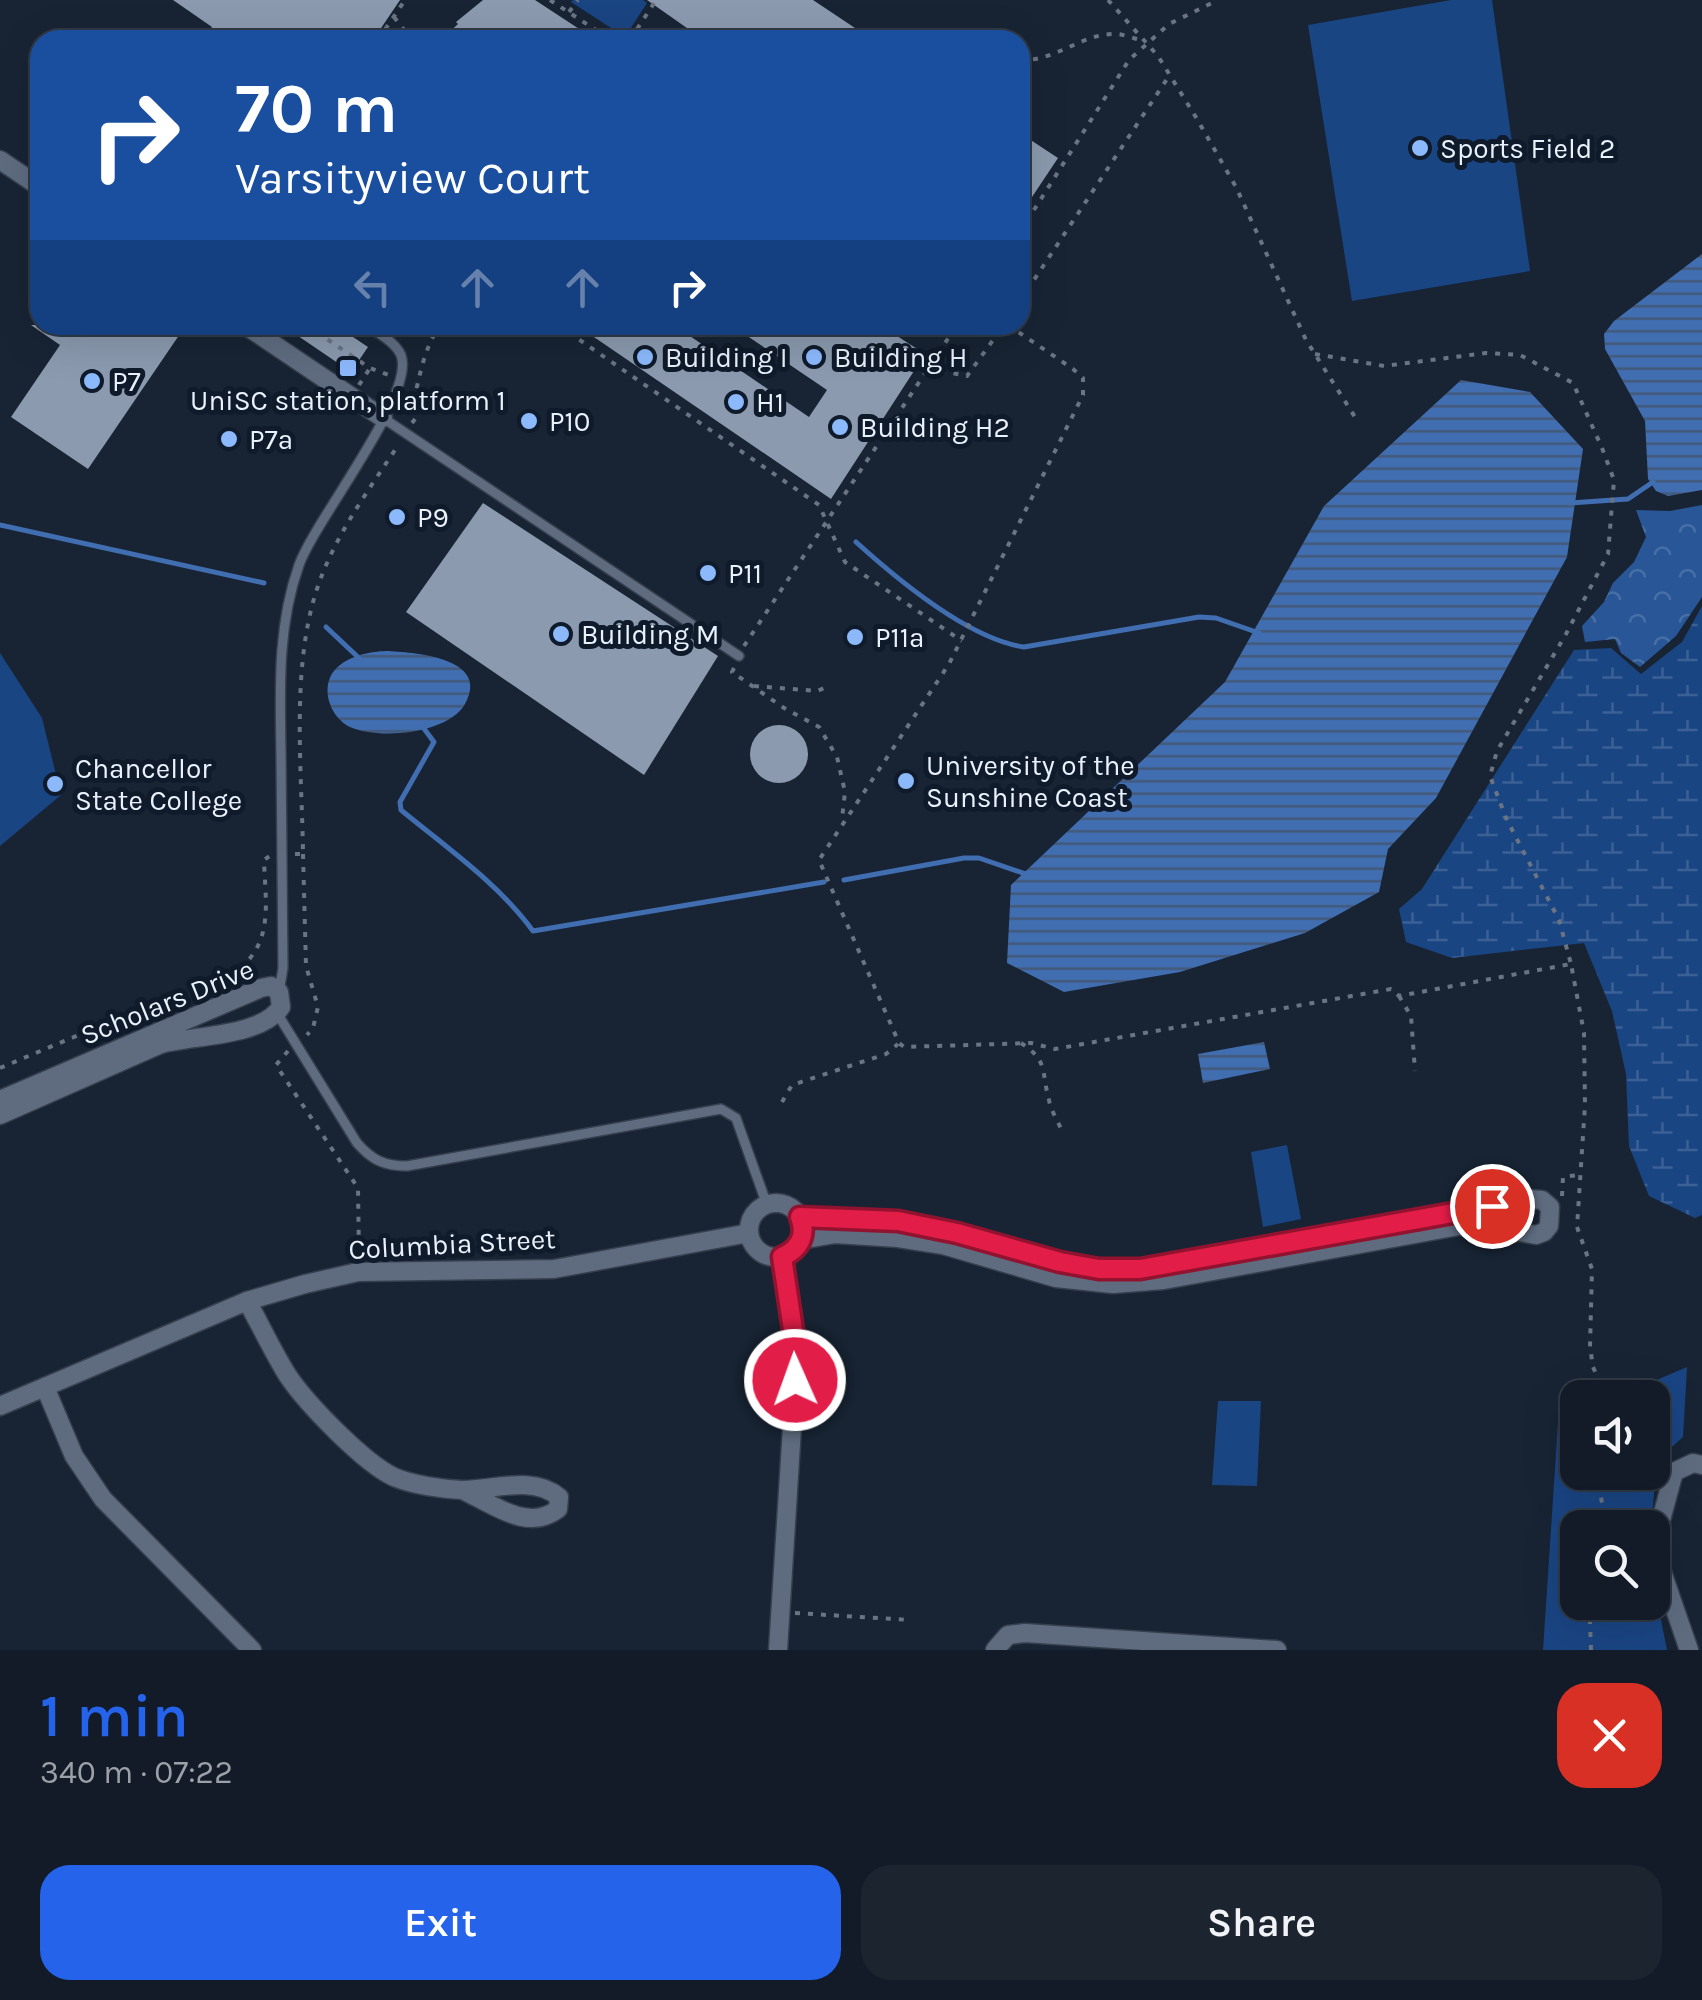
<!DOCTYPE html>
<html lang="en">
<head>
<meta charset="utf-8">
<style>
	body { margin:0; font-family:Karla,sans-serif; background:#1b242f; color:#f1f3f6; height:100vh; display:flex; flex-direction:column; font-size:38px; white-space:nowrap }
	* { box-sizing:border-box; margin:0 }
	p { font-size:32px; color:#9ca1a7 }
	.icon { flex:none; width:55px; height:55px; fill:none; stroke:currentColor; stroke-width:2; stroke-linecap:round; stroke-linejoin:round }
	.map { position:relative; height:1650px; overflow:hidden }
	.side { display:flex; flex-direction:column; background:#121b27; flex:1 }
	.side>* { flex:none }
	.banner { position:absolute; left:30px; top:30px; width:1000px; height:305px; border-radius:30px; box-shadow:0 10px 40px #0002,0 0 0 2px #313944; background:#1a4fa0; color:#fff; overflow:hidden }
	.buttons { position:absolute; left:1560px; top:1380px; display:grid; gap:20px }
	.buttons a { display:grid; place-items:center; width:110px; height:110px; border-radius:20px; background:#121b27; box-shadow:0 10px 40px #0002,0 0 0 2px #313944; font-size:50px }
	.pin { position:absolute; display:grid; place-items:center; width:85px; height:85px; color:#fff; margin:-42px; border:5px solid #fff; border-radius:50%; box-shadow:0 2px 10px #0007 }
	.me { position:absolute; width:110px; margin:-55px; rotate:358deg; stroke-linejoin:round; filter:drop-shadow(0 0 8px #0008) }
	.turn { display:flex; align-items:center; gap:35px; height:210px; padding:0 40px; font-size:45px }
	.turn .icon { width:130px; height:130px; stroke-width:2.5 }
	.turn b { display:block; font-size:70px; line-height:85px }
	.lanes { display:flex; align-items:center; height:95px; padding:0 40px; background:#0003; justify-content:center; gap:50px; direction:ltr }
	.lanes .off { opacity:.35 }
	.round { display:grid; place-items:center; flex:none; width:105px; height:105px; border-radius:30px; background:#1b242f }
	.headline { display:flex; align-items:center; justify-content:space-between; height:170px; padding:0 40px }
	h1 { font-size:60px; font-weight:600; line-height:75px; color:#2563eb }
	.primary-button { display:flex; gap:20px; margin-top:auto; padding:20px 40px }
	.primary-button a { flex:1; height:115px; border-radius:30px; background:#2563eb; color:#fff; font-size:40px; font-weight:600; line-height:115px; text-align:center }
	.primary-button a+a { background:#1b242f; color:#f1f3f6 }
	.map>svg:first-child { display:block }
	.green { fill:#1a4583 }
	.forest { fill:url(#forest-crowns) }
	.wetland { fill:url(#wetland-marsh) }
	.water { fill:url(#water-rules) }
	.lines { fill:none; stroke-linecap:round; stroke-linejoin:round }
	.stream { stroke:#406eb1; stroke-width:5 }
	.building { fill:#8b9aaf }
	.service-casing { stroke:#363f4d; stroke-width:12 }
	.minor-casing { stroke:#363f4d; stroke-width:21 }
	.path { stroke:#6a7482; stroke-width:4; stroke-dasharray:5 8; stroke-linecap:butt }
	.service { stroke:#5f6c80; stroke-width:9 }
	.minor { stroke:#5f6c80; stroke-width:18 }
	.route-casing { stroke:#92132f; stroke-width:25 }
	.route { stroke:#e11d48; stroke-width:18 }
	.poi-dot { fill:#8cb9fc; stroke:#0f1a2a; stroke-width:4 }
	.labels { text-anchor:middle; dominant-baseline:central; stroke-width:10; stroke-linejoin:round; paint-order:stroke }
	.poi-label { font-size:28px; fill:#e9f1fc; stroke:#0f1a2a; text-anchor:start }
	.street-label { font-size:28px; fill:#e9f1fc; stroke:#0f1a2a }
</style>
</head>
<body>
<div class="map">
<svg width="1702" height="1650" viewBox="0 0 1702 1650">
	<defs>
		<pattern id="forest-crowns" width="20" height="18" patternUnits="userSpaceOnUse" patternTransform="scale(2.5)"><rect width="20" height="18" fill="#285697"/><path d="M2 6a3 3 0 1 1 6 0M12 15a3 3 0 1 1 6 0" fill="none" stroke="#476fa6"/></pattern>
		<pattern id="wetland-marsh" width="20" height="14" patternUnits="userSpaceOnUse" patternTransform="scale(2.5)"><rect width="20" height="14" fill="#1a4583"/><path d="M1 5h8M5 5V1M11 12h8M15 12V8" fill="none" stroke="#3b6095"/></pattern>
		<pattern id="water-rules" width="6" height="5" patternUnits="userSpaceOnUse" patternTransform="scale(2.5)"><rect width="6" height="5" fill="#406eb1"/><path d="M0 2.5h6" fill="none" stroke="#435979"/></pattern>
	</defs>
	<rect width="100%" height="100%" fill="#182434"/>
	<!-- green -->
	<g class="green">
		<polygon points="573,0 643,0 647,3 625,37 571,2"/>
		<polygon points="1451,0 1492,0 1530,271 1352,301 1308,25"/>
		<polygon points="0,653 42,718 61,795 0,846"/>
		<polygon points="1287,1145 1301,1219 1263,1227 1251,1152"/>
		<polygon points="1687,1367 1683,1437 1657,1460 1651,1527 1578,1528 1578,1602 1652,1602 1653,1580 1667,1650 1543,1650 1558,1423 1577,1415 1578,1472 1652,1472 1652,1398 1617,1397"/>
		<polygon points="1218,1401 1261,1401 1257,1486 1212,1485"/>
	</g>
	<!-- forest -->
	<polygon class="forest" points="1702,505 1702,597 1676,636 1640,667 1621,653 1615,639 1585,642 1582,626 1604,602 1613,583 1634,562 1646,537 1636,510 1670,511"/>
	<!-- wetland -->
	<polygon class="wetland" points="1702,606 1702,1215 1695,1218 1649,1196 1629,1146 1626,1074 1612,1011 1584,943 1452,958 1406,942 1399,909 1422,889 1574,650 1611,648 1641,674 1682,642"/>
	<!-- water -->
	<g class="water">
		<polygon points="1702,254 1702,490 1668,496 1656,491 1648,479 1645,421 1605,349 1604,334 1614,321"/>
		<polygon points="1461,380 1530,392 1583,449 1567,557 1436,798 1388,849 1379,892 1305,933 1180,972 1064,992 1007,963 1011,885 1225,682 1324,506"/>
		<path d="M386,651C411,652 492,657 465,704C448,734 379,740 350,727C341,723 333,713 330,704C318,666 355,652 386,651Z"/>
		<polygon points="1264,1042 1270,1069 1203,1083 1198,1054"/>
	</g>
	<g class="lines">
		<!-- stream -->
		<g class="stream">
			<polyline points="1570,503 1628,499 1653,482"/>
			<polyline points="0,525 264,583"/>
			<path d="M856,542C898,580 969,639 1024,647L1199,617L1216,618L1259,633"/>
			<polyline points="326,627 360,659"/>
			<path d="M422,726L434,742L400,802L401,810C446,847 499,884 533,931L824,882"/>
			<polyline points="844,880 964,858 979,858 1026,874"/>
		</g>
	</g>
	<!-- building -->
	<g class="building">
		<polygon points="173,0 400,0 373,40 203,40 212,27"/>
		<polygon points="483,0 535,0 596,40 441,40 458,24 456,22"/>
		<polygon points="647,0 813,0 873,40 704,40"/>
		<polygon points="1020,133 1058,158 1020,215"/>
		<polygon points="31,325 186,325 88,469 11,417 60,345"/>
		<polygon points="282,325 335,325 368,347 351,372"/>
		<polygon points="598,325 688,325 684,332 809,417 827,390 731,325 880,325 925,354 831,499 591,335"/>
		<polygon points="483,503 718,656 644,775 406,612"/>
		<circle cx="779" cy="754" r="29"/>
	</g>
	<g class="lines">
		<!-- service casing -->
		<g class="service-casing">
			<g id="service">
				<polyline points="383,418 739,656"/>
				<path d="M279,992L283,968C283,897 281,826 281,754C280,690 277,627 299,565C315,520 416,395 401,355C395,342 378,333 367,325"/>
				<path d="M277,1013L357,1143C372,1160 384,1166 407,1166L721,1109L736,1118L767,1205"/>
			</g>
		</g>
		<!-- minor casing -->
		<g class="minor-casing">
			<g id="minor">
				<polyline points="0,160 40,187"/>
				<polyline points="245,325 383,418"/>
				<path d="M0,1100L261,988L271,986L279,992L281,1007C261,1037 194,1035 161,1044L0,1115"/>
				<circle cx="776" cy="1230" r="27"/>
				<polyline points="799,1217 897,1221 957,1233 1061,1262 1099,1269 1140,1269 1530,1199 1542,1200 1550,1207 1549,1226 1544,1232 1536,1235 1485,1226 1459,1226 1164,1280 1113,1284 1056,1278 943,1245 898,1238 835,1234 801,1240"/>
				<path d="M247,1301C261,1326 273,1352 288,1376C307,1404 364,1463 394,1477C413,1485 442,1489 462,1490C494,1490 533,1475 559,1497L558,1509C527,1533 492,1503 462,1490"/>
				<polyline points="45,1387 74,1456 103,1499 252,1650"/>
				<polyline points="0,1406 247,1301 305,1284 358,1272 554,1269 749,1233"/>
				<polyline points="778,1650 795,1380 795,1343 782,1257"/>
				<polyline points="995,1650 1008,1635 1025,1633 1277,1650"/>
				<polyline points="1689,1650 1660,1566 1661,1520 1674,1472 1693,1463 1702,1465"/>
			</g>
		</g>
		<!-- path -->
		<g class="path">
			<polyline points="550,0 611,40"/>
			<polyline points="1108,0 1158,56 1197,119 1236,187 1306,340 1355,417"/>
			<polyline points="569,12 578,0"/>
			<polyline points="394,17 412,40"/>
			<polyline points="123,36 130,40"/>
			<polyline points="378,40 405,0"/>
			<polyline points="630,40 656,0"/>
			<path d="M1020,60C1055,62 1082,33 1116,34C1123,34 1132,38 1140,40"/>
			<polyline points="1020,232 1129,60 1169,24 1218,0"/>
			<polyline points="1020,301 1169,76"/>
			<polyline points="306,325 370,368 391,376"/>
			<polyline points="412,325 431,337"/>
			<polyline points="558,325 819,505 845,562 962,641"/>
			<polyline points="1008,325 1073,369 1083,378 1083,395 949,664 819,860 899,1043 904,1047 1031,1043 1055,1049 1391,989 1399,996 1571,964 1584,1033 1585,1105 1577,1227 1592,1269 1590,1347 1593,1367 1607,1398"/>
			<polyline points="1315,354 1384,366 1486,353 1520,355 1573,383 1602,448 1614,480 1608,554 1566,634 1497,751 1490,776 1506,818 1559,920 1571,964"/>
			<polyline points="928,368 967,376 1004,325"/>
			<polyline points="359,385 370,368"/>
			<path d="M412,423L415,419L410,415C419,384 421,353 440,325"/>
			<polyline points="744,646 957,325"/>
			<polyline points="734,668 732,672 784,708 819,727 837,757 845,792 842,819"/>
			<polyline points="754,686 817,691 827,687"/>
			<path d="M295,854H303C302,771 291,671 316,592C333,538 368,491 399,444"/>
			<polyline points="303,854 306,966 318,1007 313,1028 307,1035"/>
			<polyline points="1399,996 1411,1016 1415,1071"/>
			<path d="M1021,1043C1049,1061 1041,1072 1049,1100C1051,1111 1058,1121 1062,1131"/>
			<polyline points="288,1051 276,1065 358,1188 359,1257"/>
			<path d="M0,1068L241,967C274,940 265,899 264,860L271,855"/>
			<polyline points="782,1102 792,1085 886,1054 898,1044"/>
			<polyline points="1562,1196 1563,1177 1578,1175"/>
			<polyline points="1597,1472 1606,1528"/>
			<polyline points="795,1613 910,1620"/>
			<polyline points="1591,1650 1590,1622 1596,1602"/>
		</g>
		<!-- service -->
		<use href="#service" class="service"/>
		<!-- minor -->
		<use href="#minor" class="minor"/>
	</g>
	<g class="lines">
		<!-- route casing -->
		<g class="route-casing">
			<path id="route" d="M795,1380V1343L782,1257C800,1249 807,1235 800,1217L898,1221L957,1233L1060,1262L1099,1269H1140L1492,1206"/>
		</g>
		<!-- route -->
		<use href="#route" class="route"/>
	</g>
	<!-- markers -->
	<g class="poi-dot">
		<circle cx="1420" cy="148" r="10"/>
		<circle cx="645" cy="357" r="10"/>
		<circle cx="814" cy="357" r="10"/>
		<rect x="338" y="358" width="20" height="20" rx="5"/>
		<circle cx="92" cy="381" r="10"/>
		<circle cx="736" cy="402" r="10"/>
		<circle cx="529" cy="421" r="10"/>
		<circle cx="840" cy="427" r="10"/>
		<circle cx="229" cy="439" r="10"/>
		<circle cx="397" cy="517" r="10"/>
		<circle cx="708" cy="573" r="10"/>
		<circle cx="561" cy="634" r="10"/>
		<circle cx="855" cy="637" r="10"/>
		<circle cx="906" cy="781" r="10"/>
		<circle cx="55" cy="784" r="10"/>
	</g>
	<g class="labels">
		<!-- poi labels -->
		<g class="poi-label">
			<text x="1440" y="148">Sports Field 2</text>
			<text x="665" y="357">Building I</text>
			<text x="834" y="357">Building H</text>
			<text x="112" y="381">P7</text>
			<text x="348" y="400" text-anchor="middle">UniSC station, platform 1</text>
			<text x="756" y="402">H1</text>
			<text x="549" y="421">P10</text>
			<text x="860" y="427">Building H2</text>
			<text x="249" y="439">P7a</text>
			<text x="417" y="517">P9</text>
			<text x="728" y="573">P11</text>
			<text x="581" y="634">Building M</text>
			<text x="875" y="637">P11a</text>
			<text x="926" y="765">University of the<tspan x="926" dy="32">Sunshine Coast</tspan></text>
			<text x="75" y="768">Chancellor<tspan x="75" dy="32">State College</tspan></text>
		</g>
		<!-- street labels -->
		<g class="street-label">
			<text transform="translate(167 1002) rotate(-22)">Scholars Drive</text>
			<text transform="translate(452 1244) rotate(-3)">Columbia Street</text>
		</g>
	</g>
</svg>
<div class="buttons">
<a><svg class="icon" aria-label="sound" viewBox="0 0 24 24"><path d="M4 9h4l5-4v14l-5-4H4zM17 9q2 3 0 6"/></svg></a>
<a><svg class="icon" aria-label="search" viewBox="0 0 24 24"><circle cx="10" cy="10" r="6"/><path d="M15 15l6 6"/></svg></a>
</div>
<div class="pin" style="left:1492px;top:1206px;background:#d93025"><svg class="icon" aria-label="arrive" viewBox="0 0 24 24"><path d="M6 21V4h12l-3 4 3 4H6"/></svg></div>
<svg class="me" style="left:795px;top:1380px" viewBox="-20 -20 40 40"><circle r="17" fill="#e11d48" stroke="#fff" stroke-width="3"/><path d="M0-11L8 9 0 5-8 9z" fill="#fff"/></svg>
<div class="banner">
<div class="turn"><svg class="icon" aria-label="right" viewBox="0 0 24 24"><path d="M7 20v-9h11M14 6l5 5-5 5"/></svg><div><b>70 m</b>Varsityview Court</div></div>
<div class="lanes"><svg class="icon off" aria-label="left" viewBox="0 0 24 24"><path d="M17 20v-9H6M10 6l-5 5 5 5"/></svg><svg class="icon off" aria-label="ahead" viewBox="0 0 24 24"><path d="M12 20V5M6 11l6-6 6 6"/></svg><svg class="icon off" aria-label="ahead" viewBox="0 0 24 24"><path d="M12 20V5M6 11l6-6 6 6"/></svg><svg class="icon" aria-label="right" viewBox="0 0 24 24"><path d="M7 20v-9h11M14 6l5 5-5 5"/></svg></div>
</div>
</div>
<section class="side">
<div class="headline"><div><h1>1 min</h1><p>340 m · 07:22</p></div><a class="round" style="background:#d93025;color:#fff"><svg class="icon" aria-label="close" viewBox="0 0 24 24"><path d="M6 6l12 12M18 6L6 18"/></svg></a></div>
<div class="primary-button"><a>Exit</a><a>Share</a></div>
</section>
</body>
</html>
